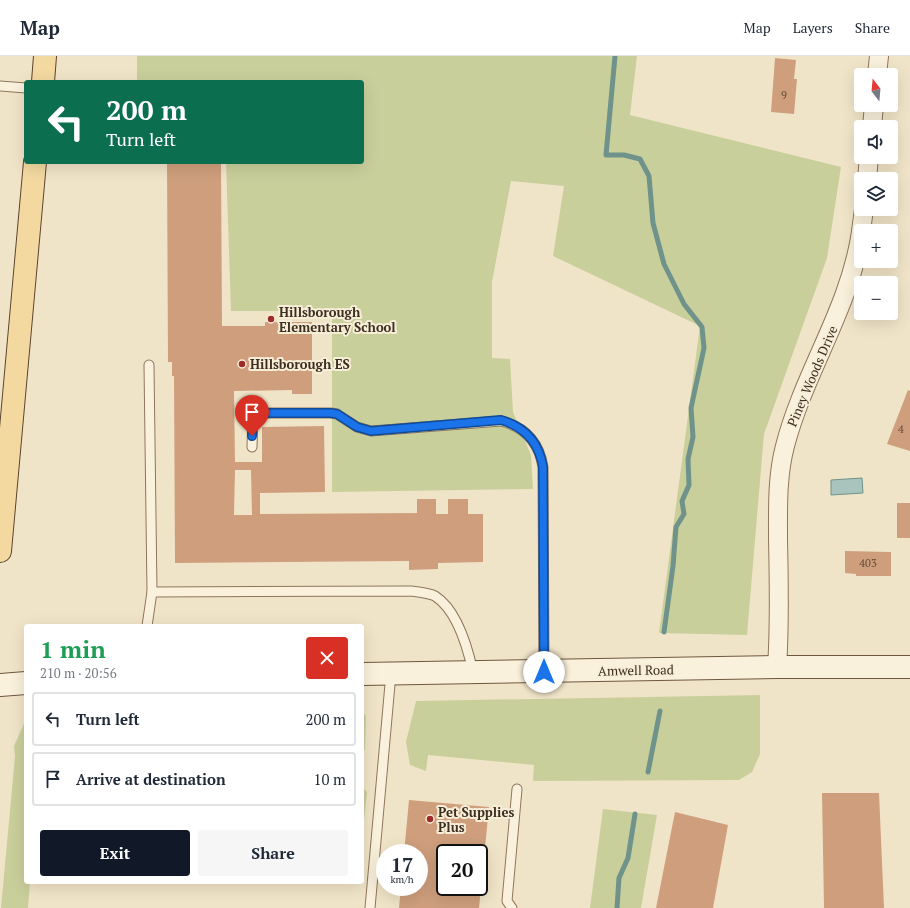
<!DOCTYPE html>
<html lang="en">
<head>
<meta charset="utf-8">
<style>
	body { margin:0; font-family:"PT Serif",serif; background:#f6f6f7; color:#1f2937; height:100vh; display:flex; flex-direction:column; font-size:15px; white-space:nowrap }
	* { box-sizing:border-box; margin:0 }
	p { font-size:13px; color:#747a83 }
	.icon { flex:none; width:22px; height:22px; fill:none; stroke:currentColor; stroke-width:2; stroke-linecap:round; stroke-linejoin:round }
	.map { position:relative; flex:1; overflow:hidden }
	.side { position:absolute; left:24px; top:568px; width:340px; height:260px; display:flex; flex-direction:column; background:#fff; border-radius:4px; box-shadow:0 4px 16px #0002 }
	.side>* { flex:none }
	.guide { position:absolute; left:24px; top:24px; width:340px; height:84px; border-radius:4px; box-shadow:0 4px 16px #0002; background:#0b6e4f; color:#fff; overflow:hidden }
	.needle { width:26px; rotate:344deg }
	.buttons { position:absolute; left:854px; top:12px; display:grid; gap:8px }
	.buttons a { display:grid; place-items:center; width:44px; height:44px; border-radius:4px; background:#fff; box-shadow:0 4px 16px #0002; font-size:20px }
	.speed { position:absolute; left:376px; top:788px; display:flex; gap:8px; font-size:20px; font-weight:700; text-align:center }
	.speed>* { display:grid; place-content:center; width:52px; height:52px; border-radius:50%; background:#fff; box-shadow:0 4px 16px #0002; line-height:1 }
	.speed small { font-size:10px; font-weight:400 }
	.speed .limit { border:2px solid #111; border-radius:6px; background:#fff; color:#111 }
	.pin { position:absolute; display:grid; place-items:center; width:34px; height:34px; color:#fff; margin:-41px -17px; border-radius:50% 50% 50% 0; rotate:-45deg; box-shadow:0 0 4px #0007 }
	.pin .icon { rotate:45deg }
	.me { position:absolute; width:44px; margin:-22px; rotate:0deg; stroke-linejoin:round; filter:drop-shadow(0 0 3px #0008) }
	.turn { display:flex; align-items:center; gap:14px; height:84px; padding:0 16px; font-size:18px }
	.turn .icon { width:52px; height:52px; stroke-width:2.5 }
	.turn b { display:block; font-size:28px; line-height:34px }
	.round { display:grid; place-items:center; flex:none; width:42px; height:42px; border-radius:4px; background:#f6f6f7 }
	.summary { display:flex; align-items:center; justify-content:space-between; height:68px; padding:0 16px }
	h1 { font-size:24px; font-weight:800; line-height:30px; color:#1e9e55 }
	.action { display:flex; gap:8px; margin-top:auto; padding:8px 16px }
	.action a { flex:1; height:46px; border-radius:4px; background:#111827; color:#fff; font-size:16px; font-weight:800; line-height:46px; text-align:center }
	.action a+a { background:#f6f6f7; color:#1f2937 }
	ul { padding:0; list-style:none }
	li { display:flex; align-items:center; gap:12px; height:54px; margin:0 8px 6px; padding:0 8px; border:2px solid #e0e1e3; border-radius:4px }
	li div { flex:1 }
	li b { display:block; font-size:15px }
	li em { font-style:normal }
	header { display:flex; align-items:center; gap:24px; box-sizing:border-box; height:56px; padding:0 20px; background:#fff; border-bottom:1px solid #e0e1e3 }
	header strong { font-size:19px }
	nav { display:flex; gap:22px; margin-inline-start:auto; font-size:14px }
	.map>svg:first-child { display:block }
	.green { fill:#c9cf9b }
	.water { fill:#a9c4bc; stroke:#6f938a }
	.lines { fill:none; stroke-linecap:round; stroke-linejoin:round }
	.stream { stroke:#6f938a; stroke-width:5 }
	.building { fill:#cf9f7d; fill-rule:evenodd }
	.service-casing { stroke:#8d765c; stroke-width:11 }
	.minor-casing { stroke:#8d765c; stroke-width:20 }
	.secondary-casing { stroke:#6f573f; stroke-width:24 }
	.primary-casing { stroke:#5b4430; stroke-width:24 }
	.service { stroke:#faf1dc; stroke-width:9 }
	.minor { stroke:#faf1dc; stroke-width:18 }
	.secondary { stroke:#faf1dc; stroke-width:22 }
	.primary { stroke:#f3d9a0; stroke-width:22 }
	.route-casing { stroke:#114b97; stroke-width:10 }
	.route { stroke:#1a73e8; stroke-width:7 }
	.poi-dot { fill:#9e2a2b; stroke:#f7eed8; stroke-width:1.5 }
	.labels { text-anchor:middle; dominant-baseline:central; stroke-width:4; stroke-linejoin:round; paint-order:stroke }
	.number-label { font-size:11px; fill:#624a37 }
	.poi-label { font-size:13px; font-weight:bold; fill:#3d2e20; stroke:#f7eed8; text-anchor:start }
	.street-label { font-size:13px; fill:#3d2e20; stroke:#f7eed8 }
</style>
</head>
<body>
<header>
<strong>Map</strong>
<nav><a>Map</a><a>Layers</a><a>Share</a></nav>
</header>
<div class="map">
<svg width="910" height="852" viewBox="0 0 910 852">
	<rect width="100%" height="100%" fill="#f0e4c8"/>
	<!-- green -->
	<g class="green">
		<polygon points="137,0 637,0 630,59 841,111 827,202 764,378 747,579 659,577 700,270 553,200 564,130 511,125 492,226 492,302 510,303 513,356 531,399 533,433 332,436 332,255 231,255 226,106 362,106 362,26 137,26"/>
		<polygon points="760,639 760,698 752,716 739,724 533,725 534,709 428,699 426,715 410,709 406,686 416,645"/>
		<polygon points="362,655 366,660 365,694 362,694"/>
		<polygon points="26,663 26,826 30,826 28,852 1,852 15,700 14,690"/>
		<polygon points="364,733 367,736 362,783 362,734"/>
		<polygon points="603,753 657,759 641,852 590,852"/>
	</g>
	<!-- water -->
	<polygon class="water" points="862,422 863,437 831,439 831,424"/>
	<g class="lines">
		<!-- stream -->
		<g class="stream">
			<polyline points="615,0 606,99 624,99 640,103 649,120 653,167 664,208 684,248 702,271 704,292 691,352 693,381 688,403 689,429 682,445 684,458 676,471 673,510 664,576"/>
			<polyline points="648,716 660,655"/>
			<polyline points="617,852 619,822 628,802 635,758"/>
		</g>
	</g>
	<!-- building -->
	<g class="building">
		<polygon points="775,2 796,4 794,23 797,23 794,58 771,56"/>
		<path d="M167,106H221L222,270H265V266H312V338H292V334L234,335L235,406H262V371L324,370L325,436L260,437V458L417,457V443H436V458H448V443H468V458H483V506L438,507V513L409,514V505L175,507L174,320H172V306H168ZM235,414H251L252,459H234Z"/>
		<polygon points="908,334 910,335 910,395 887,388"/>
		<rect x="897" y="447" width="13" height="35"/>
		<polygon points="845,495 891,496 891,520 856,520 856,518 845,517"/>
		<polygon points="822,737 879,737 884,852 824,852"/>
		<path d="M409,744L489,751L479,852H399L401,831H419V797H404ZM445,797H479V831H445Z"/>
		<polygon points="675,756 728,769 713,852 656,852"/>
	</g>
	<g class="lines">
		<!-- service casing -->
		<g class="service-casing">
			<g id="service">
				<polyline points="0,30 26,32"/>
				<polyline points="149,309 152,536"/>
				<path d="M252,391L253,357H331L337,358L357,371L371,375L501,365C525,371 539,386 543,411L544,615"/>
				<path d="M147,570L152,536L411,535C418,536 429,537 435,540C457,554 468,593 473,616"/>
				<polyline points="370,852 391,617"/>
				<polyline points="512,852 507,845 517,733"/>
			</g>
		</g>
		<!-- minor casing -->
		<g class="minor-casing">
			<g id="minor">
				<polyline points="877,19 879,0"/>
				<polyline points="872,71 874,49"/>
				<polyline points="867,123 869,101"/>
				<polyline points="861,175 864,153"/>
				<path d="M777,611C780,568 779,526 778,483C778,452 777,420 785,390C804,316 850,252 861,176"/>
			</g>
		</g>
		<!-- secondary casing -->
		<g class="secondary-casing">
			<g id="secondary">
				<polyline points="362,618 777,611 910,611"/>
				<polyline points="0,629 26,627"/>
			</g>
		</g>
		<!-- primary casing -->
		<g class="primary-casing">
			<g id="primary">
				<polyline points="43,26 45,0"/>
				<polyline points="0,495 35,106"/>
			</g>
		</g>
		<!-- service -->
		<use href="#service" class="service"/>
		<!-- minor -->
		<use href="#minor" class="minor"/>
		<!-- secondary -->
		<use href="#secondary" class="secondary"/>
		<!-- primary -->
		<use href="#primary" class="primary"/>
	</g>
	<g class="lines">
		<!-- route casing -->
		<g class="route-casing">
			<path id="route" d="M252,380L253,357H331L337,358L357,371L371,375L501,364C525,371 539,386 543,411L544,616"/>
		</g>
		<!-- route -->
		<use href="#route" class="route"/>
	</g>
	<!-- markers -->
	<g class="poi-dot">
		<circle cx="271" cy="263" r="4"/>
		<circle cx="242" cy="308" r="4"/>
		<circle cx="430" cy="763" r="4"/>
	</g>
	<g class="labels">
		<!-- number labels -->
		<g class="number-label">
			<text x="784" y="39">9</text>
			<text x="901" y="373">4</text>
			<text x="868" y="507">403</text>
		</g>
		<!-- poi labels -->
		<g class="poi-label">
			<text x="279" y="256">Hillsborough<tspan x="279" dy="15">Elementary School</tspan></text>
			<text x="250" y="308">Hillsborough ES</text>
			<text x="438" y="756">Pet Supplies<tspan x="438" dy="15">Plus</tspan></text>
		</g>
		<!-- street labels -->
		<g class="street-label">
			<text transform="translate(812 320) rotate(-67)">Piney Woods Drive</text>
			<text transform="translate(636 614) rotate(-1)">Amwell Road</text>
		</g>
	</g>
</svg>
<div class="buttons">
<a><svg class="needle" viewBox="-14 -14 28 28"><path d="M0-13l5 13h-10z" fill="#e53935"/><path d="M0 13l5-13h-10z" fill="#747a83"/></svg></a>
<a><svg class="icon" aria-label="sound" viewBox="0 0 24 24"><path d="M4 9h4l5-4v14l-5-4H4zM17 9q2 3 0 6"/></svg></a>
<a><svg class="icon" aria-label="layers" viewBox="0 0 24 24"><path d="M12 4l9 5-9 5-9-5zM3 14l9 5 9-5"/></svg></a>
<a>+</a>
<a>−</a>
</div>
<div class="speed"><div>17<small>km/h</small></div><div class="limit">20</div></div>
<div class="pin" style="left:252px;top:380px;background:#d93025"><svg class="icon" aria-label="arrive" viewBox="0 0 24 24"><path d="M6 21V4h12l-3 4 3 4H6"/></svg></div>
<svg class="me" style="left:544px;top:616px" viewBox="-20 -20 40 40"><circle r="19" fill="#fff"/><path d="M0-13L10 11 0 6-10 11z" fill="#1a73e8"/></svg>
<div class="guide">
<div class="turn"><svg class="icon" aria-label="left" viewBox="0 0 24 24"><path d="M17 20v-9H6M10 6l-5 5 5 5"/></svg><div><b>200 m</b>Turn left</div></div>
</div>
<section class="side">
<div class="summary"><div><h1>1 min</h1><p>210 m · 20:56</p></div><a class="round" style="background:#d93025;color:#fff"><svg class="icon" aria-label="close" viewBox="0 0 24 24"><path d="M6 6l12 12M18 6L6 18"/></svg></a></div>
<ul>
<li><svg class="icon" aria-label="left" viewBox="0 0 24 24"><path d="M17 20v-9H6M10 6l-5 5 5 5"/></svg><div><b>Turn left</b></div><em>200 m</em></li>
<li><svg class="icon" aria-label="arrive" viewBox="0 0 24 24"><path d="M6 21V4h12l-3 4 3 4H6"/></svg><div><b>Arrive at destination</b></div><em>10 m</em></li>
</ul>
<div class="action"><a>Exit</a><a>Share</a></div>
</section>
</div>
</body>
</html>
